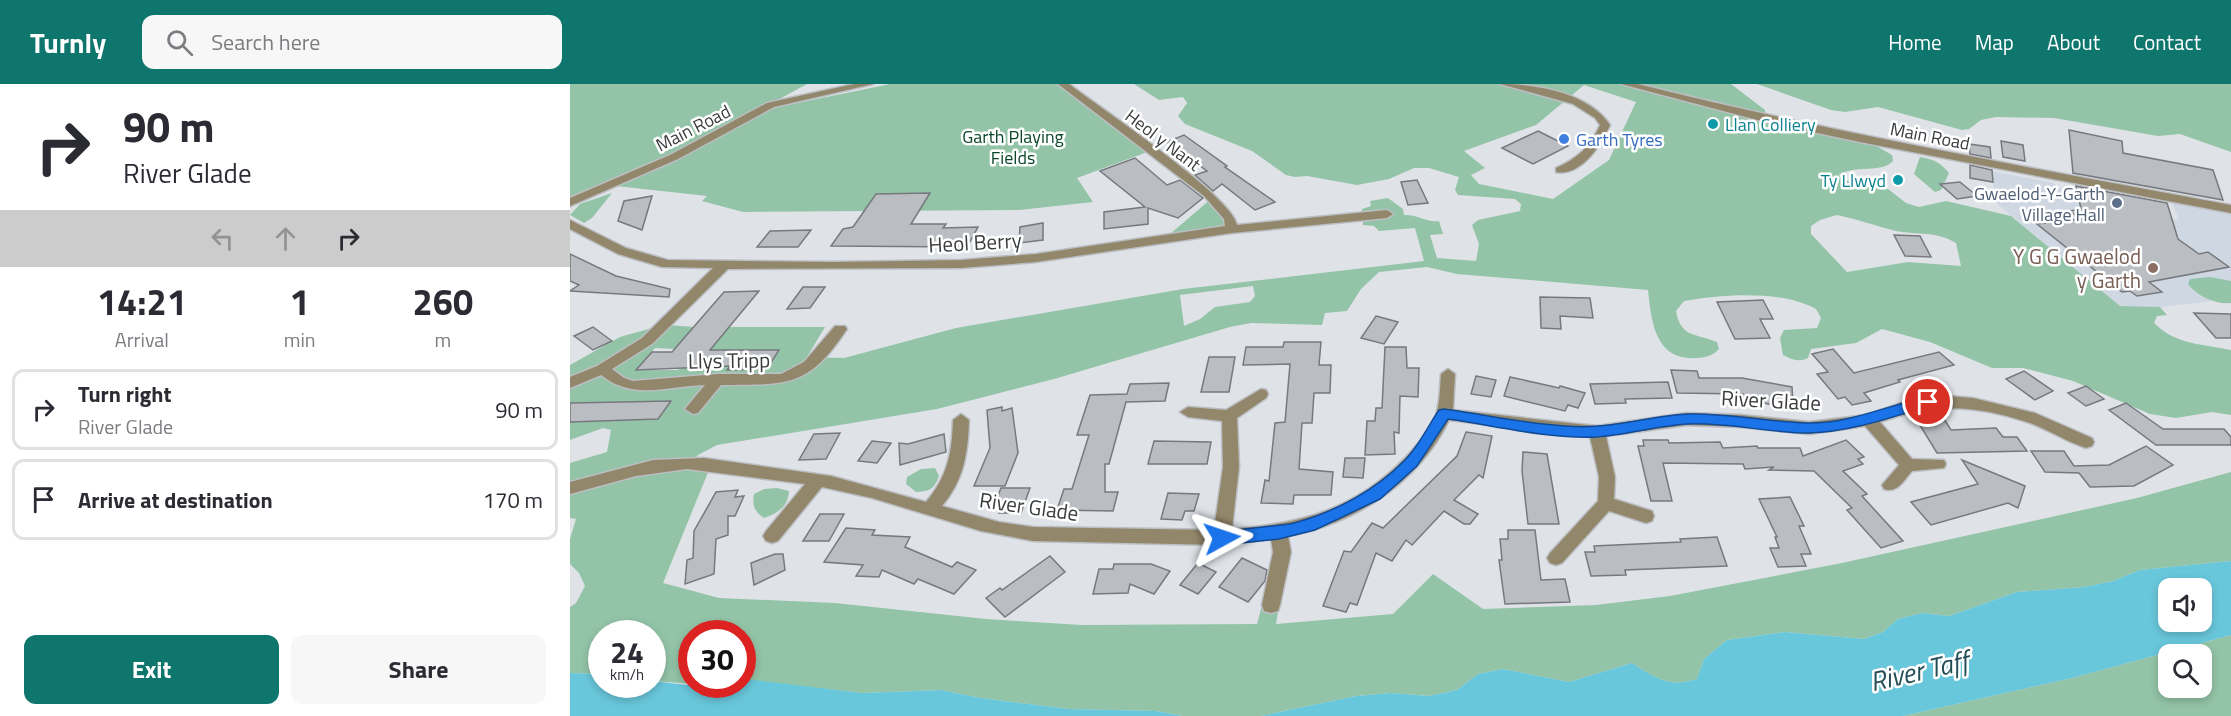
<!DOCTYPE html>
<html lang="en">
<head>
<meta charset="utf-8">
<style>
	body { margin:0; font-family:"Titillium Web",sans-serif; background:#f7f7f7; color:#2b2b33; height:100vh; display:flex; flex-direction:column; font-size:22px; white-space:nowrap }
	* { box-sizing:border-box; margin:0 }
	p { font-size:20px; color:#7c7c81 }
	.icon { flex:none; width:33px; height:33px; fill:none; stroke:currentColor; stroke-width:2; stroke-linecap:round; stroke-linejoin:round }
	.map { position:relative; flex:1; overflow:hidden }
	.side { display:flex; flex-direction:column; background:#fff; width:570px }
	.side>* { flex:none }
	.top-card { background:#fff; color:#2b2b33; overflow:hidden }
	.buttons { position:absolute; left:1588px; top:494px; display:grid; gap:12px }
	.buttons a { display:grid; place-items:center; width:54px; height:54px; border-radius:12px; background:#fff; box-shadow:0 3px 9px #0003; font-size:30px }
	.speed { position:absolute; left:18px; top:536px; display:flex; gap:12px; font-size:30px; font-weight:700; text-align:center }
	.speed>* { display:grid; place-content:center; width:78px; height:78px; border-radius:50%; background:#fff; box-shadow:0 3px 9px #0003; line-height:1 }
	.speed small { font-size:15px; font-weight:400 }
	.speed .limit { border:9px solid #d22; background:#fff; color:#111 }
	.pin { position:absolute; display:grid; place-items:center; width:51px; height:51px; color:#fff; margin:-26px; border:3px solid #fff; border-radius:50%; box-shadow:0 2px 6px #0007 }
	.me { position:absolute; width:66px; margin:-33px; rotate:85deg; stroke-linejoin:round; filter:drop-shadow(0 0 4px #0008) }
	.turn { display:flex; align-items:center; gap:21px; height:126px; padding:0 24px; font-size:27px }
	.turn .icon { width:78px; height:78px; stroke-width:2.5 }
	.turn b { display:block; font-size:42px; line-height:51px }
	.lanes { display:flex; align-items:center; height:57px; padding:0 24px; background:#0003; justify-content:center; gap:30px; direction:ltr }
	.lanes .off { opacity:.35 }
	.eta { display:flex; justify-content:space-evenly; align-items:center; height:102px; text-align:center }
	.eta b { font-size:36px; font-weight:700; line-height:42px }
	.cta { display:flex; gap:12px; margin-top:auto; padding:12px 24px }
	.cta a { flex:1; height:69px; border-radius:12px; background:#0f766e; color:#fff; font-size:24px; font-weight:700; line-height:69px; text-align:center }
	.cta a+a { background:#f7f7f7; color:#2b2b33 }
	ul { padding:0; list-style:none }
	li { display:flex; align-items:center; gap:18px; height:81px; margin:0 12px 9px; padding:0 12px; border:3px solid #e1e1e2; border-radius:12px }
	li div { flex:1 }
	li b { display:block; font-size:22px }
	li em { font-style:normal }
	header { display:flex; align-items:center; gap:36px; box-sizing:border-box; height:84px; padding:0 30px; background:#0f766e; color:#fff }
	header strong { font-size:28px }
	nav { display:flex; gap:33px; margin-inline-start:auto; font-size:21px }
	.search { width:420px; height:54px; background:#f7f7f7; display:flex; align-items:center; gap:15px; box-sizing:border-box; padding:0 21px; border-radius:12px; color:#7c7c81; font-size:22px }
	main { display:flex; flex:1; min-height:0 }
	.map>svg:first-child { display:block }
	.built { fill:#cfd7e2 }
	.green { fill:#93c4a7; fill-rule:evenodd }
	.water { fill:#69c7db; fill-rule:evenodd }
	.building { fill:#babec3; stroke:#76797e; stroke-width:1.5 }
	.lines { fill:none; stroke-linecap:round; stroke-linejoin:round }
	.minor-casing { stroke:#bbbec2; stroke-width:3 }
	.minor { fill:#93876b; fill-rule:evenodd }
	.route { fill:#1a73e8; stroke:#114b97; stroke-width:1.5 }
	.culture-dot { fill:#0f9aa8; stroke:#fff; stroke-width:2 }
	.shop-dot { fill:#3f7fe0; stroke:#fff; stroke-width:2 }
	.service-dot { fill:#5c6f8a; stroke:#fff; stroke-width:2 }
	.education-dot { fill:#8d6e63; stroke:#fff; stroke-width:2 }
	.labels { text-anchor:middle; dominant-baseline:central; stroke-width:5; stroke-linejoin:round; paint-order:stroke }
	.far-culture-label { font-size:18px; fill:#0d838f; stroke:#fff; text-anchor:start }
	.far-street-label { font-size:18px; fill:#3a3c3d; stroke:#fff }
	.far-park-label { font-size:18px; fill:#0a462c; stroke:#fff }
	.far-shop-label { font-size:18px; fill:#366cbe; stroke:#fff; text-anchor:start }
	.far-service-label { font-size:18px; fill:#4e5e75; stroke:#fff; text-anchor:end }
	.street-label { font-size:21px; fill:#3a3c3d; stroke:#fff }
	.education-label { font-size:21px; fill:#785e54; stroke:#fff; text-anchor:end }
	.near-water-label { font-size:27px; font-style:italic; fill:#244e57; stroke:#fff }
</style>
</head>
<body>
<header>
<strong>Turnly</strong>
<div class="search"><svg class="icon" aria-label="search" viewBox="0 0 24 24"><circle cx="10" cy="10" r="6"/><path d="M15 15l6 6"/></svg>Search here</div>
<nav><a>Home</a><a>Map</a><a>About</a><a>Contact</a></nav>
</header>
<main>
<section class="side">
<div class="top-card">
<div class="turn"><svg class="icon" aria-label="right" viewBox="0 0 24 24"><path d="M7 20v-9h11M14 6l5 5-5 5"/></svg><div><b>90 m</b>River Glade</div></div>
<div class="lanes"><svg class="icon off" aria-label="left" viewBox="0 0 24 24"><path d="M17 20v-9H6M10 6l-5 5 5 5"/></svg><svg class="icon off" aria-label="ahead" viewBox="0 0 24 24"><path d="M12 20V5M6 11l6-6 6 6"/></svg><svg class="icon" aria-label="right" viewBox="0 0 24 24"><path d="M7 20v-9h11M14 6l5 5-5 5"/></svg></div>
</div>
<div class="eta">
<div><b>14:21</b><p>Arrival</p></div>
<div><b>1</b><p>min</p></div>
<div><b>260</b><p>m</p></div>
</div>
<ul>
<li><svg class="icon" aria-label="right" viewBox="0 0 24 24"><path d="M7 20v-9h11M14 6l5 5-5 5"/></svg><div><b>Turn right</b><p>River Glade</p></div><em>90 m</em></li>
<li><svg class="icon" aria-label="arrive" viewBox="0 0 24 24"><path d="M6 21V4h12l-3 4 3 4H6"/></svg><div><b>Arrive at destination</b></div><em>170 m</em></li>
</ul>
<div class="cta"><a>Exit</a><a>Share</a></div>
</section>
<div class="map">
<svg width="1661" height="632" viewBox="0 0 1661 632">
	<rect width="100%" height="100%" fill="#dfe3e8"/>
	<!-- built -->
	<polygon class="built" points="1422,87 1483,99 1510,119 1609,136 1602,118 1661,129 1661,215 1590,223 1550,222 1425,118"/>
	<!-- green -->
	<g class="green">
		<polygon points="0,0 237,0 131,58 0,115"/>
		<polygon points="320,0 493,0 580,67 507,94 523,118 449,126 173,128 132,117 137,112 46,102 119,70 203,24"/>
		<path d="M564,0H1161L1195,26V35L1296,56L1322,71L1323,77C1310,90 1286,80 1269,91L1273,96L1318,105L1336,119L1349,123L1376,117L1441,132L1550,222L1590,223L1597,231L1587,232L1584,239C1606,261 1633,260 1661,266V331L1642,328L1606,334L1580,330L1503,297L1453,284H1422L1360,258L1312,245L1286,259L1241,265L1238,274C1228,279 1221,275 1213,271L1210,254L1214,246L1247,244L1251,234L1246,225C1211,206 1153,210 1114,217L1106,227C1111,254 1125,249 1147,258L1149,265C1142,273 1130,275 1119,274C1084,272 1081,234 1078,206L887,190L857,183L809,188L791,205L777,227L755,229L752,241L681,239L660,243L484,295L367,325L147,361L128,371L121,379L141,381L93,499L149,514L265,519L416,535L512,541L687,540L692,521L709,523L706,540L823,530L863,490L913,525L1026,521L1100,512L1272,479L1567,414L1661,388V477L1570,486L1543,497L1515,503L1447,508L1379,532L1352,529L1328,535L1313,548L1294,555L1215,548L1157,556L1134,575L1127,595C1100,604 1085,594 1062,579L999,598L933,585L908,590L887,606L859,612L821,609L786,612L691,632H613L586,627L499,625L411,614L371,606L292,609L173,596L172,549H122V600H124L83,597L82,549H32L31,590L0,589V523L6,519L15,502L9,489L0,480V455L6,435L0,434V379L37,368L41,346L33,344L0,356V281L50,253L82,244L84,240L124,243L106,265L85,264L67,286H107L116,282L159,243H255L237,273L274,274L386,244L613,205L854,177L845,144L809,147L804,142L793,141L792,125L801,122L800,117L818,114L833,125L834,131C848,130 856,139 869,137L873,150L860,151L867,174L906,177L909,160L902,141L908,136L950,127L951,120L945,115L888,111L885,106L889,93L859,84H844L819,95L787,101L737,92L725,93L716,91L682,67L615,40L608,32L617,19L613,13L589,16ZM1014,1L1066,18L1039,76L983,115L909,100L901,91L915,84L894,67L966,41ZM1267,131C1287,135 1306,142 1326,147C1348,151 1367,147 1386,159L1391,182L1338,178L1277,188L1241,150V142L1250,136ZM683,202L685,212L680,218L645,223L630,235L614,242L610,211Z"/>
		<polygon points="1187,0 1661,0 1661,68 1610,50 1588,52 1484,34 1426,33 1411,36 1399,45 1392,46 1308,23 1275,28 1261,26"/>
		<path d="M1350,73C1363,75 1371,79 1379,89L1371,106L1365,108L1344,90Z"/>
		<polygon points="42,109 22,134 14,139 0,131 10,120"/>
		<polygon points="642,114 662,145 593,156"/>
		<path d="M1640,193L1661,197V219C1646,221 1627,212 1618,200L1620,195Z"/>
		<path d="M365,384L369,392C364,405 361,407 346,408L336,400L337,393L351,385Z"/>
		<path d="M207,404L219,407C218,423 208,429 194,434C184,427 182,422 184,410L194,405Z"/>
		<path d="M1661,551V632H1333L1502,594ZM1599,570H1632V603H1599Z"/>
	</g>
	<!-- water -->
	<g class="water">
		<path d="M1661,477V551L1502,594L1333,632H691L786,612L821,609L859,612L887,606L908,590L933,585L999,598L1062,579C1085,594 1100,604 1127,595L1134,575L1157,556L1215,548L1294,555L1313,548L1328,535L1352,529L1379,532L1447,508L1515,503L1543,497L1570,486ZM1599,504H1632V537H1599Z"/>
		<polygon points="0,589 31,590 32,600 82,600 83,597 117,601 172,600 173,596 183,596 292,609 371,606 411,614 499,625 586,627 613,632 0,632"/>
	</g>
	<!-- building -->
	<g class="building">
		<polygon points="1499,46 1552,57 1553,69 1643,86 1653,116 1503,89"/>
		<polygon points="968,47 998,62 963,80 932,64"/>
		<polygon points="614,51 657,82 655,83 705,118 685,126 652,100 643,107 625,91 637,87 597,58"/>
		<polygon points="1431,57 1453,61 1455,77 1433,73"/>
		<polygon points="1399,60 1420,63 1421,74 1400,70"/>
		<polygon points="565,74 597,101 610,96 633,114 608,134 578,124 578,140 534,145 534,128 575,123 530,87"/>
		<polygon points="1400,81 1422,86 1423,98 1400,94"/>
		<polygon points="847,96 858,119 838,121 831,98"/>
		<polygon points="1390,98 1407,112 1387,115 1370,100"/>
		<polygon points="1506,102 1597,119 1608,155 1629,170 1638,168 1659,183 1579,198 1592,208 1567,212 1560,207 1552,208 1467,140 1510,135 1500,127 1511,125"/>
		<polygon points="360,109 341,140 376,140 373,144 408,143 397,163 261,162 273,145 283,143 306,110"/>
		<polygon points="82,112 72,146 48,137 54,117"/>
		<polygon points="473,139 473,156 449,159 450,143"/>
		<polygon points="241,146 228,163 187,163 200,147"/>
		<polygon points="1324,151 1350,152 1361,173 1335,172"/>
		<polygon points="0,170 46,192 100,205 99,213 0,207 9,201 0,197"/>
		<polygon points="233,203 255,203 240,224 217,225"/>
		<polygon points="189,207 140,266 209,266 197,285 157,286 160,282 66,286 82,268 102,268 154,208"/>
		<polygon points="970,213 1020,214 1023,234 990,232 991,245 971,244"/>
		<polygon points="1193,216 1203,235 1190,235 1200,254 1165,255 1147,218"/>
		<polygon points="1624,229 1661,230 1661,254 1646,254"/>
		<polygon points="806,232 828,238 814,260 791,254"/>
		<polygon points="23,243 42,257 23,266 4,252"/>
		<polygon points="714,258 751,258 749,281 761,281 760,309 744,309 742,339 732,339 729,385 763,388 761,411 724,411 723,420 691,419 695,396 699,397 705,339 715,338 720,280 673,281 676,263 713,263"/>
		<polygon points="815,263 836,263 837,284 849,284 848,313 830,312 829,349 824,348 825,370 795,371 797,337 805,337 806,324 812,324"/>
		<polygon points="1263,265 1284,289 1369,268 1384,281 1328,296 1330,298 1294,309 1301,317 1282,321 1275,313 1268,315 1247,290 1258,288 1242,270"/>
		<polygon points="639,273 665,273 659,308 631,308"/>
		<polygon points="1101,286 1127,287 1129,294 1172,294 1222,303 1223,319 1209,316 1209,322 1173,315 1173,310 1107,309"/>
		<polygon points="1454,287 1483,307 1465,316 1436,295"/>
		<polygon points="906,292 926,296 921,313 901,310"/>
		<polygon points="940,293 989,304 990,302 1015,309 1008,324 998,321 995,327 934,312"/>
		<polygon points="1098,298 1102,314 1055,315 1056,319 1025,320 1020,300"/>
		<polygon points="599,299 595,317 556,318 539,380 535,380 535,408 548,408 543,427 487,426 494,405 502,405 519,351 507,351 520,311 557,310 560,300"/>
		<polygon points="1516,302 1534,315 1516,322 1498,309"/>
		<polygon points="101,317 88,335 0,338 0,319"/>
		<polygon points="1556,319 1593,345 1654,345 1661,353 1661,361 1586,361 1539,326"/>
		<polygon points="432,323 432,327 442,324 448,369 435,402 404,402 420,364 417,326"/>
		<polygon points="1372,332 1381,346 1426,344 1433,353 1447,353 1457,367 1367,369 1345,333"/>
		<polygon points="896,348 922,352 913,394 909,391 884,416 908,430 900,440 894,440 874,427 842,461 836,456 822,477 806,469 787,521 780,519 776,528 753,522 774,467 781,468 802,439 813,444 887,372"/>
		<polygon points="270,349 256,375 229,376 244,350"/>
		<polygon points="374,350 376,368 330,381 329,359 338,360"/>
		<polygon points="1073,356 1098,356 1099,359 1150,358 1153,364 1187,362 1188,364 1230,364 1233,372 1276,356 1294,373 1288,375 1293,380 1273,387 1297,410 1292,412 1333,457 1311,464 1277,426 1282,424 1244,387 1199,386 1204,383 1175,385 1173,380 1093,379 1102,417 1081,417 1068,362 1074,362"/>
		<polygon points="302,357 321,359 307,379 288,377"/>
		<polygon points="584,357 641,358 637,380 578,380"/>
		<polygon points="1576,362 1603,381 1564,402 1520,403 1509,389 1475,388 1461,367 1494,367 1504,382 1539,381"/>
		<polygon points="953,368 977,370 989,440 958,440 952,387"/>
		<polygon points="775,374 795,374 793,394 773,393"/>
		<polygon points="1392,376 1455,402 1448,424 1438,419 1361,441 1341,418 1408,400"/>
		<polygon points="431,404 460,404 451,429 429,429 432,422 424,422"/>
		<polygon points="168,406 165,413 174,412 165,432 158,432 158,451 146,455 144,490 115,500 117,476 123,474 124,447 146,408"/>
		<polygon points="598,409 629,410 624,427 615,427 612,436 591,435"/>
		<polygon points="1220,413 1234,442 1229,442 1241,470 1231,470 1236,482 1208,483 1200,464 1209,464 1205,453 1207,453 1189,415"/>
		<polygon points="250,430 274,430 259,457 233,457"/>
		<polygon points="276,444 305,446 302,451 340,453 335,463 382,483 387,478 406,486 384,510 348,495 344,500 312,486 309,493 286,492 293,481 254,478"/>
		<polygon points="938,446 965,446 971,496 995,495 1000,518 935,520 929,476 932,476 930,455 938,455"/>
		<polygon points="1147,453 1157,482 1055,486 1056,491 1021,492 1015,468 1025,468 1024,462 1111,458 1110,455"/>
		<polygon points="205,470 213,470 215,486 184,501 181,479"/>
		<polygon points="480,472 495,488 435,533 416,514 430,504 432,506"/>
		<polygon points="672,474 697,486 695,497 678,518 649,503"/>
		<polygon points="628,479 646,488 628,510 610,501"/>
		<polygon points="544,480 581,480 600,487 584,510 560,500 558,509 523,510 529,485 543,485"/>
	</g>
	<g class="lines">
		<!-- minor casing -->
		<g class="minor-casing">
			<g id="minor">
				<polygon points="284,0 303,0 204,23 108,75 0,122 0,114 100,71 197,19"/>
				<path d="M488,0H499C529,23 662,112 667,141L817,126L823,130L817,134L662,149L466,178L391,184L158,185L82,260L42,285L54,294L63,297L148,290H211L234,278L265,242H275L277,245C238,305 217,300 151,301L128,329L123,330L115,325L135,301C96,302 64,317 31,291L0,304V293L27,282L72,254L143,184L92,183L48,170L0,145V136L56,164L98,176L264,178L391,176L466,170L655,142L654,135L634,112Z"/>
				<path d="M930,0C966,0 1019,9 1040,41C1032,60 1011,93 986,88V84C1008,74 1020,63 1030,41L1025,34L1003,20Z"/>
				<path d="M1051,0H1068C1264,49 1462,84 1661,121V129L1290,58L1195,38Z"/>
				<path d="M878,285L885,290L883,326L1027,342L1117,329L1171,331L1239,338L1297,331L1334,318L1378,312L1403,314L1465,329L1522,354L1524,358L1522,362L1516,364C1497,358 1479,346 1460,339C1407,321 1363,318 1310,338L1342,375L1374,376L1376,380L1374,384L1342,387C1334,396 1327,410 1314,405L1312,401L1329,381L1295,342L1239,350L1171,343L1117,341L1036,352L1045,393L1044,415L1082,427L1084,432L1082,437L1076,439L1039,427L992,479L986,481L980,479L977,474L980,469L1028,417L1029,393L1020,353L879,336C848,399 786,439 718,452L721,468L710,521L708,527L701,529L694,527L692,521L703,468L701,455L652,461L463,457L411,447L302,414L252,403L208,457L202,459L196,457L193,452L196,447L235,400L117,385L66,392L0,410V398L83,376L134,374L261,392L356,418C378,392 382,369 383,336L391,330L399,336C398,369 394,396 372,422L429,438L463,443L644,446L653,383L652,337L618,333L610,328L618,323L656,326L691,305L696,306L698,310L696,314L667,334L669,383L662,445C732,440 786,425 836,373C847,361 860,347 866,331C870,318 870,304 871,290Z"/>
			</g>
		</g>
		<!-- minor -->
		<use href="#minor" class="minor"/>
	</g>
	<!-- route -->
	<path class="route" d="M1358,313L1364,318L1362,321C1322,333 1281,348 1239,349C1198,349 1158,338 1117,340C1086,342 1057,351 1027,353C978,355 926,342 878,335L847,382L810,415L745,446L709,455L652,461L644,454C650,444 709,443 724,439C765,428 806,406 835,376C849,362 858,342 869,326L874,325C919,331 985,346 1028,342C1059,340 1089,331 1119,330C1159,329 1198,338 1237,339C1279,340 1318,321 1358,313Z"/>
	<!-- markers -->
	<g class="culture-dot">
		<circle cx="1143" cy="40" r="6"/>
		<circle cx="1328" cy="96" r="6"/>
	</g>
	<circle class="shop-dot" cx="994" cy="55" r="6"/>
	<circle class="service-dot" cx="1547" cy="119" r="6"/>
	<circle class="education-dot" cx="1583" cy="184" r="6"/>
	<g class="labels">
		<!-- far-culture labels -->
		<g class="far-culture-label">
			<text x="1155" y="40">Llan Colliery</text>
			<text x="1316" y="96" text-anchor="end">Ty Llwyd</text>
		</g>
		<!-- far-street labels -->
		<g class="far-street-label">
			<text transform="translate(123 44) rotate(-27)">Main Road</text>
			<text transform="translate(1360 52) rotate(11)">Main Road</text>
			<text transform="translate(593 56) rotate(37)">Heol y Nant</text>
		</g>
		<!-- far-park labels -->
		<g class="far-park-label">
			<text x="443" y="52">Garth Playing<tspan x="443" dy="21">Fields</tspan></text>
		</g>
		<!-- far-shop labels -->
		<g class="far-shop-label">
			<text x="1006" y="55">Garth Tyres</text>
		</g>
		<!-- far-service labels -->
		<g class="far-service-label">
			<text x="1535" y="109">Gwaelod-Y-Garth<tspan x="1535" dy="21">Village Hall</tspan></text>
		</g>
		<!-- street labels -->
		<g class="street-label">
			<text transform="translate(405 158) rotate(-3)">Heol Berry</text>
			<text transform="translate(159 276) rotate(-1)">Llys Tripp</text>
			<text transform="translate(1201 316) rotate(3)">River Glade</text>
			<text transform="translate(459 422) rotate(8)">River Glade</text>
		</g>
		<!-- education labels -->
		<g class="education-label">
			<text x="1571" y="172">Y G G Gwaelod<tspan x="1571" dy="24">y Garth</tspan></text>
		</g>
		<!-- near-water labels -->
		<g class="near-water-label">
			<text transform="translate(1349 586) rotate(-13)">River Taff</text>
		</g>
	</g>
</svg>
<div class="buttons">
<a><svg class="icon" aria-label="sound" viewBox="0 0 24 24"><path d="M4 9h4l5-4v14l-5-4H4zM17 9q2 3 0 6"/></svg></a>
<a><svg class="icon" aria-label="search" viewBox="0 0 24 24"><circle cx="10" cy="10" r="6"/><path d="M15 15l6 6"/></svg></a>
</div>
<div class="speed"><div>24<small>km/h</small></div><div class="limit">30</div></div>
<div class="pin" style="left:1358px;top:318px;background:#d93025"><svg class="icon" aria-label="arrive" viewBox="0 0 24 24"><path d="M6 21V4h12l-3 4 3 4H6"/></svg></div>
<svg class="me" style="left:652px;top:454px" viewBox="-20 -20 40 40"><path d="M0-17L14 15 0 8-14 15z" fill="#1a73e8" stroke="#fff" stroke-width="4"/></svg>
</div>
</main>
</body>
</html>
